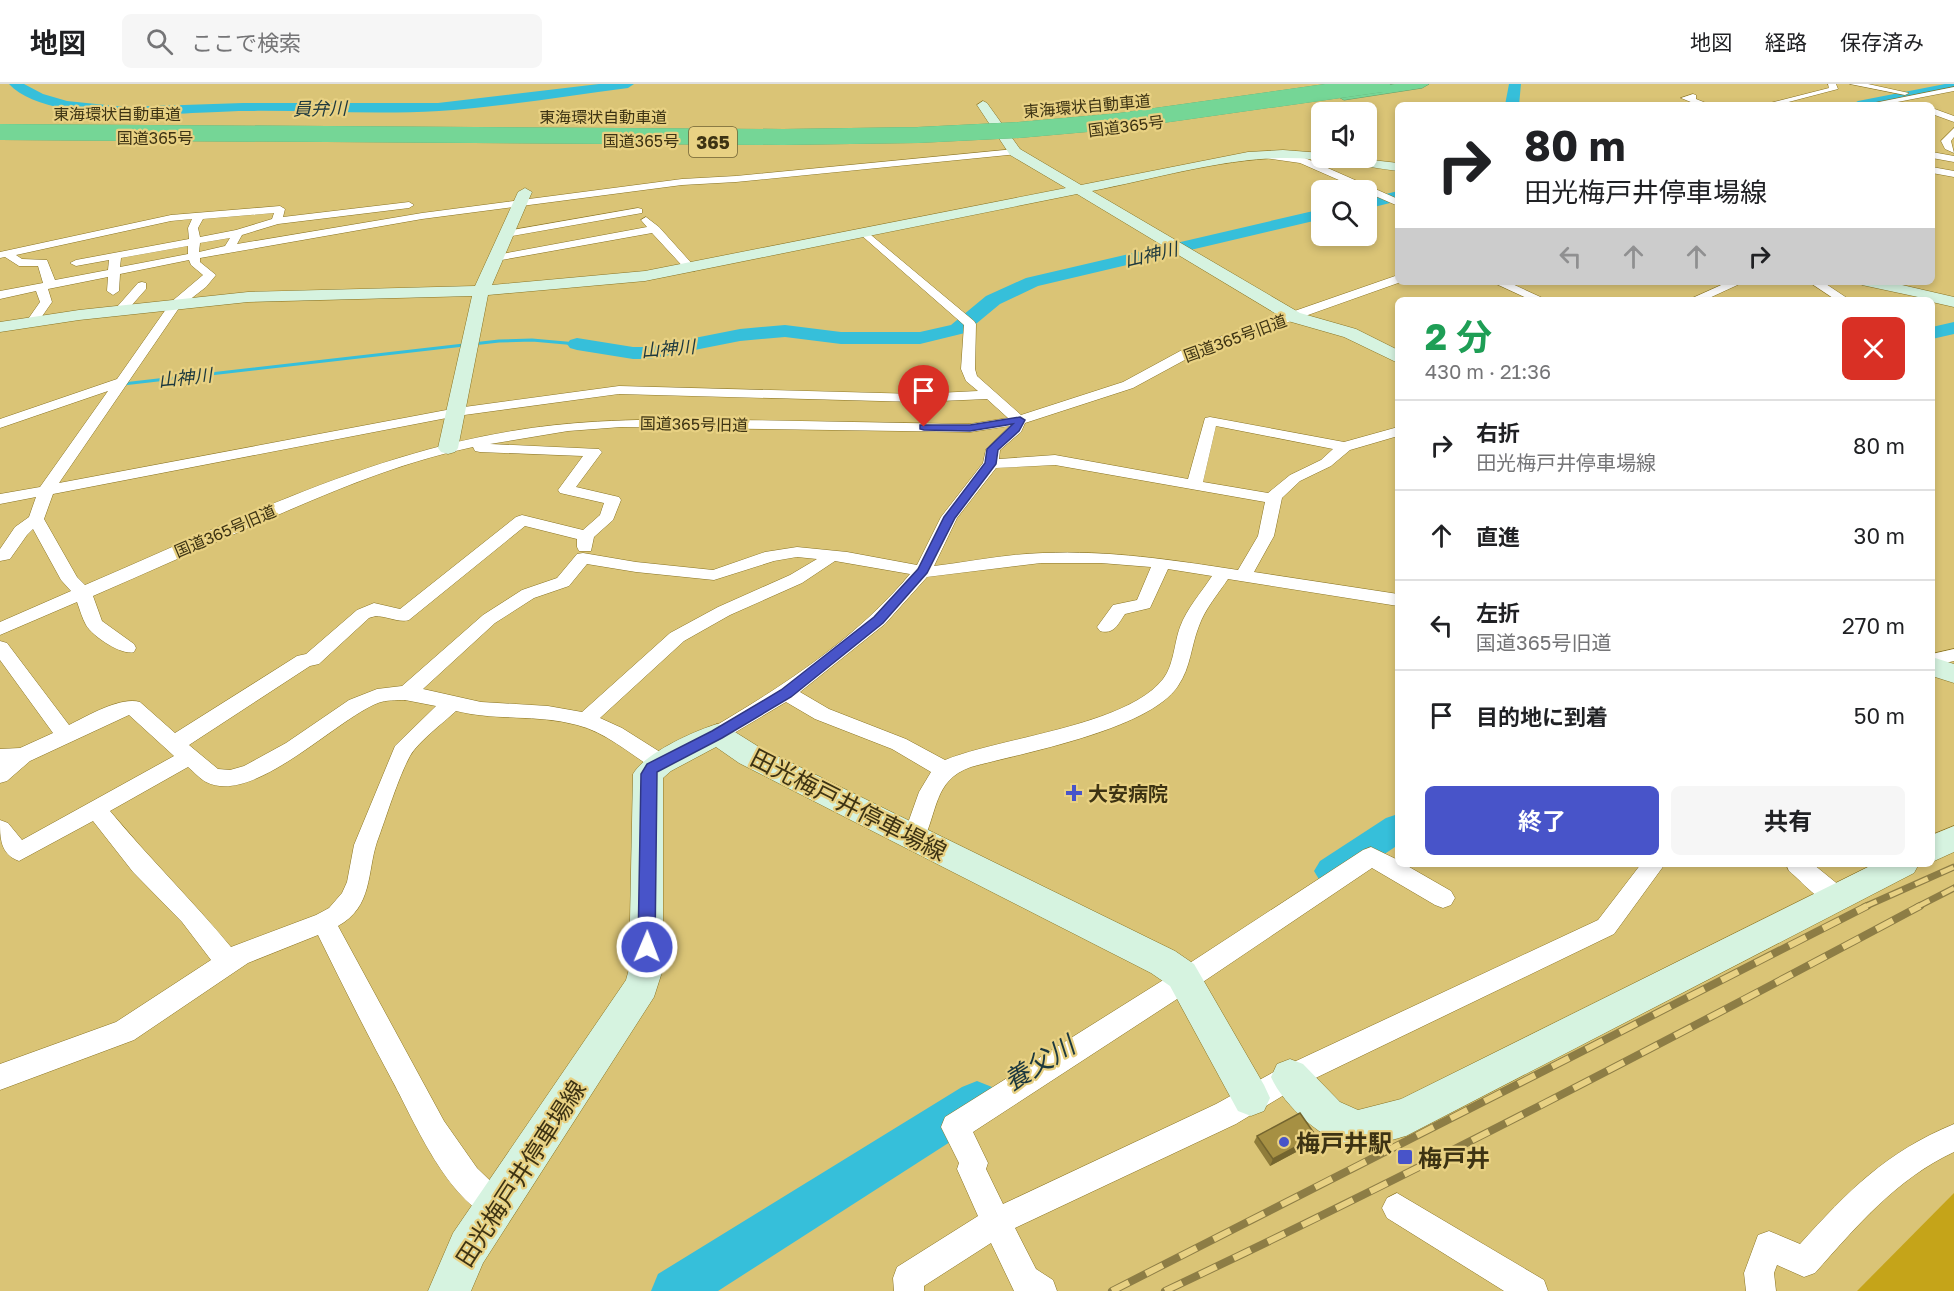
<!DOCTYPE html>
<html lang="ja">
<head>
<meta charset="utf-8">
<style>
	body { margin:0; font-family:"Golos Text","Noto Sans JP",sans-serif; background:#f6f6f6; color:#202124; height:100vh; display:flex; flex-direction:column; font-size:22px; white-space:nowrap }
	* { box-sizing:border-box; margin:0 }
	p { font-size:20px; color:#757577 }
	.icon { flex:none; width:33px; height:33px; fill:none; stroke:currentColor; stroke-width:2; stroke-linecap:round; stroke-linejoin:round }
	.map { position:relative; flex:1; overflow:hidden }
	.side { position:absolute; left:1395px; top:213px; width:540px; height:570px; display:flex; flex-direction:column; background:#fff; border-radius:9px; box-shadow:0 3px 9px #0003 }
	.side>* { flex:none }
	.guide { position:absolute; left:1395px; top:18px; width:540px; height:183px; border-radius:9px; box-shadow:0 3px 9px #0003; background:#fff; color:#202124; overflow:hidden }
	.tools { position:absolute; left:1311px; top:18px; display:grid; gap:12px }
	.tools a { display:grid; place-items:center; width:66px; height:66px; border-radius:9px; background:#fff; box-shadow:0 3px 9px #0003; font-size:30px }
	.pin { position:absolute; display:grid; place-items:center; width:51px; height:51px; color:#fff; margin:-62px -26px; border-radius:50% 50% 50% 0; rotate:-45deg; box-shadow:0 0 6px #0007 }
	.pin .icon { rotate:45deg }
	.me { position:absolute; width:66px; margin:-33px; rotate:1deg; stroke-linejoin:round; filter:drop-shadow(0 0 4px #0008) }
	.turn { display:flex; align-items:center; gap:21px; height:126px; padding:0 30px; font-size:27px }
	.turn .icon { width:78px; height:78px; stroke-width:2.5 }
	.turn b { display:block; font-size:42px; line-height:51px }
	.lanes { display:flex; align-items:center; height:57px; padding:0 30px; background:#0003; justify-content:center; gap:30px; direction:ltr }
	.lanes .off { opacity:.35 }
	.round { display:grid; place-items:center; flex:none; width:63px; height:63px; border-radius:9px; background:#f6f6f6 }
	.head { display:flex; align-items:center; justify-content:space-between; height:102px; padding:0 30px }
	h1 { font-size:36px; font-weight:700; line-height:45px; color:#1e9e55 }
	.button { display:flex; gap:12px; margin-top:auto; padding:12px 30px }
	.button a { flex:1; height:69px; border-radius:9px; background:#4854c9; color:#fff; font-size:24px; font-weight:700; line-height:69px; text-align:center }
	.button a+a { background:#f6f6f6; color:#202124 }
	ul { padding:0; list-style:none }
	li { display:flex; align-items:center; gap:18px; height:90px; padding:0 30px; border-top:2px solid #e0e0e0 }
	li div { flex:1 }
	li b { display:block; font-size:22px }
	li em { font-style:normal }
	header { display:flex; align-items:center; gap:36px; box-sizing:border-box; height:84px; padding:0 30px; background:#fff; border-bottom:2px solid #e0e0e0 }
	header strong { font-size:28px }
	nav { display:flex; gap:33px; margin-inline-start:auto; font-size:21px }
	.search { width:420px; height:54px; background:#f6f6f6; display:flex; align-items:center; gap:15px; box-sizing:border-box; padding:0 21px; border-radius:9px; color:#757577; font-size:22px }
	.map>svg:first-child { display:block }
	.green { fill:#c5a419 }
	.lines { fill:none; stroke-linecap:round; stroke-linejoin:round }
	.stream { stroke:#36bfda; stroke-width:3 }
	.river { fill:#36bfda; fill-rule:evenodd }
	.street-casing { stroke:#897322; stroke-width:1 }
	.secondary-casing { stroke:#897322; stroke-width:1 }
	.highway-casing { stroke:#619d68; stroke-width:1 }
	.street { fill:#fff; fill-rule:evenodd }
	.secondary { fill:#d6f3e0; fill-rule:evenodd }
	.highway { fill:#75d696; fill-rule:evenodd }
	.rail-far1-casing { stroke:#8d7d45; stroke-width:7 }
	.rail-casing { stroke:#8d7d45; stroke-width:8 }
	.rail-far1 { stroke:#e8d183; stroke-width:4.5; stroke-dasharray:14; stroke-linecap:butt }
	.rail { stroke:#e8d183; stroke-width:6; stroke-dasharray:19; stroke-linecap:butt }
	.highway-bridge-casing { stroke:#619d68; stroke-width:16; stroke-linecap:butt }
	.highway-bridge { stroke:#75d696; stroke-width:16 }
	.wall { fill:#8f7c3a }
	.shaded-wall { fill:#74652f }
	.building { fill:#a69043; stroke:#74652f; stroke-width:1.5 }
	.route { fill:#4854c9; stroke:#2f3783; stroke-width:1.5 }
	.poi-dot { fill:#4854c9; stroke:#e8d183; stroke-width:2 }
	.labels { text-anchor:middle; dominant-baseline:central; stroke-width:4.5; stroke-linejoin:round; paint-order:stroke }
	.far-street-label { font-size:16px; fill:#3d3313; stroke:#e8d183 }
	.far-water-label { font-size:18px; font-style:italic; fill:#1c383e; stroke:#e8d183 }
	.shield { fill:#e8d183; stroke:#706235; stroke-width:1.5 }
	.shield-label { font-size:18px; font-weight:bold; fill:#3d3313 }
	.poi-label { font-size:20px; font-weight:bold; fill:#3d3313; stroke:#e8d183; text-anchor:start }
	.near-street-label { font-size:24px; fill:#3d3313; stroke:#e8d183 }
	.near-poi-label { font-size:24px; font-weight:bold; fill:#3d3313; stroke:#e8d183; text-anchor:start }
	.near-water-label { font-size:26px; font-style:italic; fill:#1c383e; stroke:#e8d183 }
</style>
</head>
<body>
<header>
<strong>地図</strong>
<div class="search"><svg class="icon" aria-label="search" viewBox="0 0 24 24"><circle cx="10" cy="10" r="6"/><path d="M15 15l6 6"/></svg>ここで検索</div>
<nav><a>地図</a><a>経路</a><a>保存済み</a></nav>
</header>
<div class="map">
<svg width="1954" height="1207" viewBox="0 0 1954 1207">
	<rect width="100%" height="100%" fill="#dac476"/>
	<!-- green -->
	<polygon class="green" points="1954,1109 1954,1207 1857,1207"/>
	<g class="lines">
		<!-- stream -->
		<polyline class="stream" points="123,300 499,257 532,256 577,260"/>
		<!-- river -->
		<g class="river">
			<path d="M9,0H24L43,10L67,17L125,23L243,19H438L599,0H634L628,4C565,12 502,23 439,27C373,31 308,26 243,27C188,28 49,43 9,0Z"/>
			<polygon points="1509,0 1521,0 1519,21 1505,21"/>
			<polygon points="1945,0 1954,0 1954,6 1878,21 1851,21 1858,17"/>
			<polygon points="1398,107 1398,117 1366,125 1366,115"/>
			<polygon points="1322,125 1322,135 1038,202 1000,220 965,249 920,260 841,260 785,253 740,257 649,275 633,275 577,266 570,264 567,260 570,256 577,254 633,263 649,263 740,245 785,241 841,248 920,248 951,241 986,212 1026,194"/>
			<polygon points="1954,238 1954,250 1932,255 1932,243"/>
			<polygon points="1398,730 1398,761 1344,797 1332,801 1320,797 1314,787 1320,777 1386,734"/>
			<polygon points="977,997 992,1003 998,1017 992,1031 718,1207 651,1207 658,1190 962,1003"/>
		</g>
		<!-- street casing -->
		<g class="street-casing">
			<g id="street">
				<polygon points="1828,0 1836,0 1838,5 1777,21 1762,21 1829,4"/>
				<polygon points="1850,0 1868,0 1909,9 1905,11"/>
				<polygon points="1954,3 1954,7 1882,21 1864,21"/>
				<polygon points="1693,10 1696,11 1696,15 1711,21 1698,21 1681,14"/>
				<polygon points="1932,24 1954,32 1954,38 1932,30"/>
				<polygon points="1954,44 1954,53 1951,57 1954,69 1945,65 1941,57"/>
				<path d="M1015,65L1018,66V70L736,98L682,101L422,135L200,174V178L216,191L206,203L179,224L59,399L457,324L619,302L917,310L978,307L966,297L961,285L964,241L861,151V147L865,146L974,237L976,240L975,285L977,292L1021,331L1123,298L1182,266L1398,191V198H1401L1192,272L1133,304L1025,339L1021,348L1000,366L999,375L1055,371L1188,395L1205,334L1210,333L1344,358L1398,343V352L1350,366L1331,382L1300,397L1282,414L1274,452L1254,488L1398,510V522L1228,495C1218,510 1205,525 1199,542C1191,562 1191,583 1178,602C1149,646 1022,669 971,683C933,696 938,729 922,759L914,762L906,759L903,753L919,708L931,688L892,665L815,635L786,618L724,655L717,657L710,655L707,650L710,645C783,602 856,555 910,490L835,477L802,499L730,531L684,557L600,634L622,644L668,673L671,679L668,685L661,687L654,685C629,669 605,648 577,641C537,630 495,637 456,627C443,639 418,658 410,672C398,694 386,734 377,758C367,788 373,823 338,842L444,1037L477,1084L505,1111L510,1121L505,1131L495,1136C447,1116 416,1041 393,998C367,950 342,900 318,851L248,879L134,956L0,1006V980L116,938L211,876L182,838L133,788L93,737L19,777C0,770 0,754 0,736L8,739L22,756L174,672L129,631L30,677L7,697L0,699V665L20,664L53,649L0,576V557L7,559L69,641C87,632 121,612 140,618L175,649L297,572L306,570L357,526L374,519L400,525L516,433L522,431L583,446L600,431L604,419L560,409L558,406L583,372L480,368L475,367L473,363C397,379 328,409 257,440C202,464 148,488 93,512L102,537L134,560L136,564L134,568C122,572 92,552 86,541C82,534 80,526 77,518L0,551V538L71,507L61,496L33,445L27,451L10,475L0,477V465L15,443L29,433L36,413L0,420V410L40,403L108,307L0,344V335L117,295L171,218L203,191L191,181L189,176L120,190L119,207L113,211L107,207L108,193L48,205L52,218L36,241L32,242L26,238L40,218L36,207L0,215V207L43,199L38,182H19L5,173L0,174V168L171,131L280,122L285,125L283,133L409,118L414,121L409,124L278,140L242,151L237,160L422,129L682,95L736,92ZM274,129L272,135L236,146L200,153L198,144L203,135ZM192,135L188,144L189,155L76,176L70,179L76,182L109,176L108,186L55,196L47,176L22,175L16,171L171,137ZM230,154L225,162L199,168L200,159ZM188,162V170L120,183L121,174ZM619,310L917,318L987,315L1008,334L970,340C893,339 817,337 740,336C663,335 588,334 512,347C361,372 224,442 85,501L77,493L44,435L53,410L457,332ZM1010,342L986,365L983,379L941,433L917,481L847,468L797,463L765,468L713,486L636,478L583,469L577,470L557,494L522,506L483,531L402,602L377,605L349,616L286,659L244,682L230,686L218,685L189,661L310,582L319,580L369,534C382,528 396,540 409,536L525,442L577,455V463L579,467H591L594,453L613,436L621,416L619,413L576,403L602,368L599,365L490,360L568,347L621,343L970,348ZM1216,342L1333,365L1321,376L1290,391L1268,409L1203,398ZM1055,381L1265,418L1258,452L1238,486C1173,476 1108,466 1043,469C1006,470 969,478 934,482L957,434L996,384ZM797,473L817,475L790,491L718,523L670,549L582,628L548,622L481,618L423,605L495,539L534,514L569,502L587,480L636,488L714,496L774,477ZM1041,479H1101L1151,483L1137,516L1113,521L1097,543L1100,547C1114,551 1118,540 1125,530L1150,524L1168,485L1212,492C1201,509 1187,524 1180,543C1174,559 1174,581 1163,595C1126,642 1002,653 945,676L906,655L829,625L800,608L885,540L927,493ZM405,616L436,622L395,662L354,761L347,798L342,809L329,824L316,831L231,863C192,816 149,774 110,727L188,683C194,688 200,695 206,698C253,722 335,636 378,619C386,616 396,616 405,616Z"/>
				<polygon points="1261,68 1305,74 1398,115 1398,122 1300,79 1258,73 1258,69"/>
				<polygon points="1932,68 1954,72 1954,78 1932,74"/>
				<polygon points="1932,83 1954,87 1954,93 1932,89"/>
				<polygon points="638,124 642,125 642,129 506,153 501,150 506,147"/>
				<polygon points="646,133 659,143 695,183 695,187 687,187 652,149 496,177 490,174 496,171 647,143 641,136"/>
				<polygon points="142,198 146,199 146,205 124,230 116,230 114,227 116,224 138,199"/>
				<polygon points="1492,198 1508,198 1547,216 1531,216"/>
				<polygon points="1728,198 1744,198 1705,216 1688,216"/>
				<polygon points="1809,198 1823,198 1850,216 1836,216"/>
				<polygon points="1954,565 1954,577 1932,582 1932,570"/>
				<polygon points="1371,763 1398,776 1398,780 1404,780 1451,807 1455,814 1451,821 1443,824 1435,821 1372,784 1194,904 973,1048 988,1079 986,1085 1003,1120 1216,1020 1281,984 1598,836 1641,780 1665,780 1614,850 1299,1002 1236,1040 1015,1144 1036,1185 1053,1196 1057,1207 1014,1207 991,1159 924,1202 924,1207 894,1207 893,1194 897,1183 978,1132 957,1085 959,1079 941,1043 945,1033 1176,888 1363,766"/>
				<path d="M1786,780H1813L1845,806L1849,813L1845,820C1825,827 1804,799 1789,787Z"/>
				<path d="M1954,1040V1068C1896,1095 1856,1143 1815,1189L1804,1193L1777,1181L1774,1189L1776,1207H1746L1744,1189L1758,1151L1769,1147L1800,1160C1848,1107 1886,1068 1954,1040Z"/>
				<polygon points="1397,1109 1544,1196 1548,1207 1504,1207 1387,1134 1382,1124 1387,1114"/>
			</g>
		</g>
		<!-- secondary casing -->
		<g class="secondary-casing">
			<g id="secondary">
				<path d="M983,17L987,19L1020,65L1081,101L1248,68L1283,66L1322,69V74H1354L1398,79V87C1360,82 1319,73 1280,74C1217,76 1153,95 1092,107L1300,229L1356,245L1398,266V279L1344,253L1288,237L1077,110L645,197L488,211L458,364L455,368L448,370L441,368L438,364L472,212L248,218L79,236L0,248V238L79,226L248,208L475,202L518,108L525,104L532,108L492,201L645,187L1066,104L1010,71L977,21Z"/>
				<polygon points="1860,198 1889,198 1954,213 1954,223 1932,218 1932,216 1862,201"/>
				<polygon points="1932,573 1954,580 1954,599 1932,592"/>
				<path d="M717,640L727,643L759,663L1175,867L1194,880L1264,1001L1270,1014L1264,1027L1251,1032L1238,1027L1170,902L1151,889L739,679L716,663L671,687L663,694V885L654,913L483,1179L471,1207H428L453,1149L626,896L629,885L633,690C645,669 694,647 717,640Z"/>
				<polygon points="1954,742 1954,768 1932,778 1932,751"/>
				<path d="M1874,780H1919L1914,789L1406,1052C1394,1055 1366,1065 1356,1064C1324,1058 1284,1022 1271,993L1277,980L1290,975L1303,980L1340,1018L1358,1026L1401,1015Z"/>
			</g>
		</g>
		<!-- highway casing -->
		<g class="highway-casing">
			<polygon id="highway" points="1395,0 1429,0 1422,4 1344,16 1337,12 1344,8"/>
		</g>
		<!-- street -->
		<use href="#street" class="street"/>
		<!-- secondary -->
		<use href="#secondary" class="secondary"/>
		<!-- highway -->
		<use href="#highway" class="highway"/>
		<!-- rail-far1 casing -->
		<g class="rail-far1-casing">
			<g id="rail-far1">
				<polyline points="1864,823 1954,783"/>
				<polyline points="1917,823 1954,804"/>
			</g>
		</g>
		<!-- rail casing -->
		<g class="rail-casing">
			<g id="rail">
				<polyline points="1112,1207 1867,822"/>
				<path d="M1165,1207C1421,1086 1671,955 1920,822"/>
			</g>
		</g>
		<!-- rail-far1 -->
		<use href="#rail-far1" class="rail-far1"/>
		<!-- rail -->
		<use href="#rail" class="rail"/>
		<!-- highway-bridge casing -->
		<g class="highway-bridge-casing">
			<polyline id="highway-bridge" points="0,48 783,53 918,51 1019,46 1120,37 1382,0"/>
		</g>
		<!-- highway-bridge -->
		<use href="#highway-bridge" class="highway-bridge"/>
	</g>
	<!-- wall -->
	<polygon class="wall" points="1257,1052 1313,1059 1270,1082 1254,1058"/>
	<!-- shaded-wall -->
	<polygon class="shaded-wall" points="1316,1052 1313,1059 1270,1082 1273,1075"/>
	<!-- building -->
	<polygon class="building" points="1300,1029 1316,1052 1273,1075 1257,1052"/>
	<!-- route -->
	<polygon class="route" points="1020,333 1025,336 1019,347 998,366 996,380 955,434 927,489 883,539 791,613 722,654 657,688 655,863 653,869 647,871 641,869 638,863 641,690 647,680 712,647 781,606 874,533 918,485 944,433 985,379 987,365 1013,340 970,347 924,346 920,345 920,341 970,341"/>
	<!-- markers -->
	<g class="poi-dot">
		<path d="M1071 700h6v6h6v6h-6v6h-6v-6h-6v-6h6z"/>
		<circle cx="1284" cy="1058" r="6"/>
		<rect x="1397" y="1065" width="16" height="16" rx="3"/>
	</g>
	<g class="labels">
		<!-- far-street labels -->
		<g class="far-street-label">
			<text transform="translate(1087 22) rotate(-5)">東海環状自動車道</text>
			<text x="117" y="30">東海環状自動車道</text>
			<text x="603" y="33">東海環状自動車道</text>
			<text transform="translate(1126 42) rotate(-7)">国道365号</text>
			<text x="155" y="54">国道365号</text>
			<text x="641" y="57">国道365号</text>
			<text transform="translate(1235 254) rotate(-20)">国道365号旧道</text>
			<text transform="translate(694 340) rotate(1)">国道365号旧道</text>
			<text transform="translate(225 447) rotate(-23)">国道365号旧道</text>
		</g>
		<!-- far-water labels -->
		<g class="far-water-label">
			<text transform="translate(320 24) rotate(-1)">員弁川</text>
			<text transform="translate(1151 170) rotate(-13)">山神川</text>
			<text transform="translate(668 264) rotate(-5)">山神川</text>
			<text transform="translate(185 293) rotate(-6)">山神川</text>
		</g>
		<!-- shield labels -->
		<rect class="shield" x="689" y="43" width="48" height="30" rx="4.5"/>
		<g class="shield-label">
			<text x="713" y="58">365</text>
		</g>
		<!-- poi labels -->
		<g class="poi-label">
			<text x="1088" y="709">大安病院</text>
		</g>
		<!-- near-street labels -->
		<g class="near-street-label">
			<text transform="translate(849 720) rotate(27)">田光梅戸井停車場線</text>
			<text transform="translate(520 1089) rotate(-57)">田光梅戸井停車場線</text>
		</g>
		<!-- near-poi labels -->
		<g class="near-poi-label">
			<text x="1296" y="1058">梅戸井駅</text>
			<text x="1418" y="1073">梅戸井</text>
		</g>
		<!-- near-water labels -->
		<g class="near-water-label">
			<text transform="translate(1039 979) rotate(-32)">養父川</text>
		</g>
	</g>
</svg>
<div class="tools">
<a><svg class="icon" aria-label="sound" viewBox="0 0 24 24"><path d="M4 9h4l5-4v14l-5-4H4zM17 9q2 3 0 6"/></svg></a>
<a><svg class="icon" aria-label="search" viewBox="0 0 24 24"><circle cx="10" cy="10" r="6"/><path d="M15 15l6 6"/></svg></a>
</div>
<div class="pin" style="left:924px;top:343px;background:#d93025"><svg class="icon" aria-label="arrive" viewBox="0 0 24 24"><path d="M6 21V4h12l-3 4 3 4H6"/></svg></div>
<svg class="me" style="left:647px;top:863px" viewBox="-20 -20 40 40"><circle r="17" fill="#4854c9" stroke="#fff" stroke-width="3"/><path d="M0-11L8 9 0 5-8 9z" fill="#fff"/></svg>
<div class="guide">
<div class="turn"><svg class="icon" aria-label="right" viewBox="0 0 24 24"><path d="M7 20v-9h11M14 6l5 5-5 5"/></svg><div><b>80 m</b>田光梅戸井停車場線</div></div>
<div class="lanes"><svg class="icon off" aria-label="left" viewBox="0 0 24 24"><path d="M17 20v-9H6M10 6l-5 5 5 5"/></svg><svg class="icon off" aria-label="ahead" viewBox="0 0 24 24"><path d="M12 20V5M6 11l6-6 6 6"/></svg><svg class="icon off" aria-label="ahead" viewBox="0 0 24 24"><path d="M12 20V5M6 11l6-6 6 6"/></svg><svg class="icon" aria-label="right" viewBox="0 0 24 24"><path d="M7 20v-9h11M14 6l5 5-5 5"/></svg></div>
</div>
<section class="side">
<div class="head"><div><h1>2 分</h1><p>430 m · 21:36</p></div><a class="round" style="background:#d93025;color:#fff"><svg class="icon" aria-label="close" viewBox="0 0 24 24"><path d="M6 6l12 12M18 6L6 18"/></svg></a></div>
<ul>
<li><svg class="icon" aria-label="right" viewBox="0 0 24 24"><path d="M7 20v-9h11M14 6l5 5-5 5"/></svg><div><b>右折</b><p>田光梅戸井停車場線</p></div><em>80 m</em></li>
<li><svg class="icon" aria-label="ahead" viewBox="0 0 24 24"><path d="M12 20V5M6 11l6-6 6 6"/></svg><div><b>直進</b></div><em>30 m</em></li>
<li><svg class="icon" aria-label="left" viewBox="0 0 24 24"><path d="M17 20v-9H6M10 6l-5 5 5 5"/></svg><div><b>左折</b><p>国道365号旧道</p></div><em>270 m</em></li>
<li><svg class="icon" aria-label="arrive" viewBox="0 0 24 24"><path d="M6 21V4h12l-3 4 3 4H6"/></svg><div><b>目的地に到着</b></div><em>50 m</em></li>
</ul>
<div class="button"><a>終了</a><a>共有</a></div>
</section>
</div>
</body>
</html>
